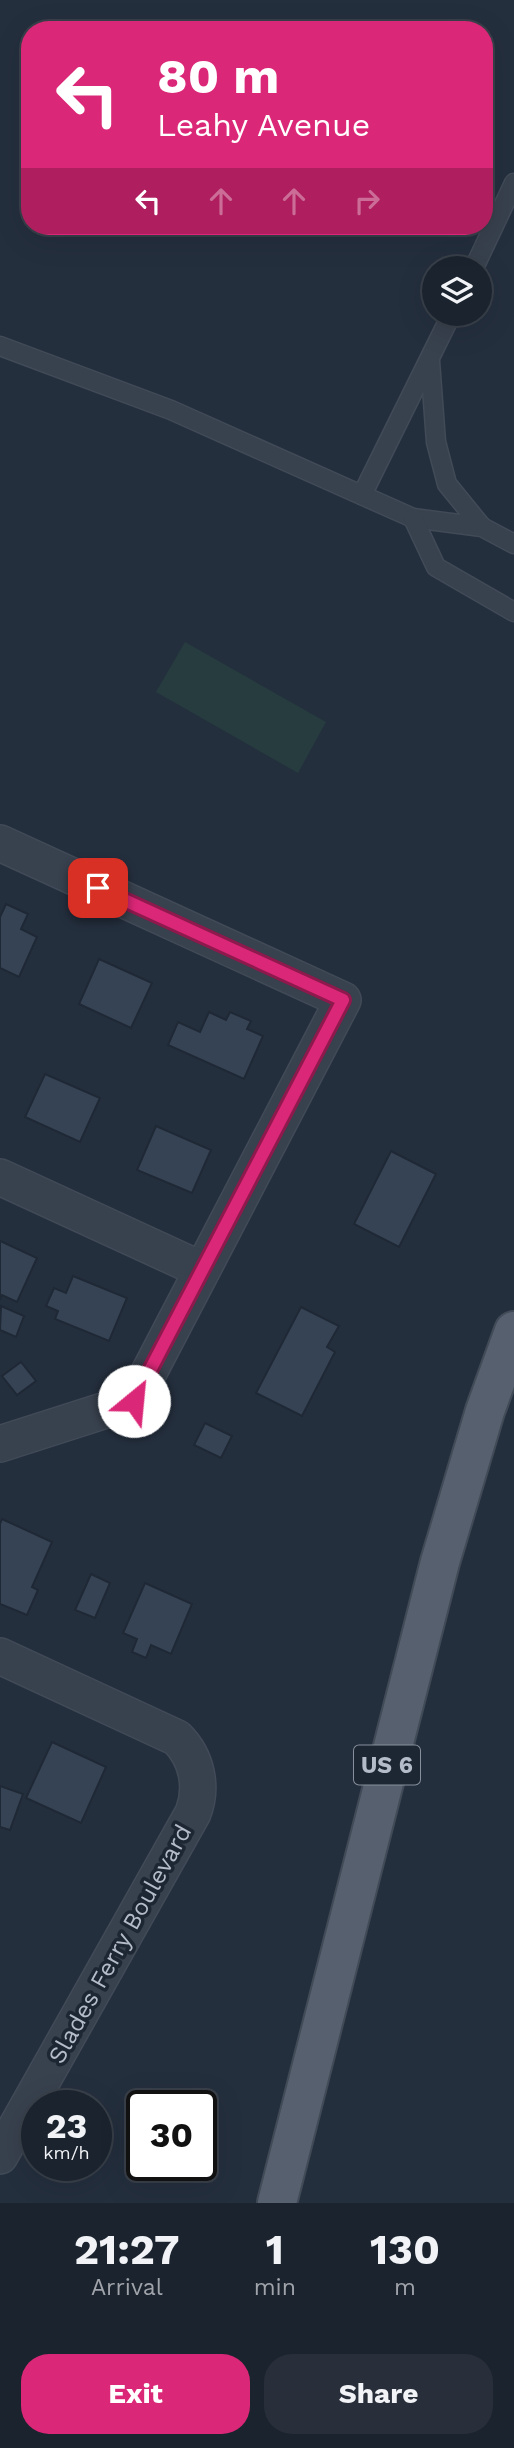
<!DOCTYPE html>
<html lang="en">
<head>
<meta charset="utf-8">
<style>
	body { margin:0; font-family:"Work Sans",sans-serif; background:#282f3a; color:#f1f3f6; height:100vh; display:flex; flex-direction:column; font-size:26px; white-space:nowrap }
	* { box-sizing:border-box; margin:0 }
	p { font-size:23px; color:#a0a4aa }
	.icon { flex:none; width:38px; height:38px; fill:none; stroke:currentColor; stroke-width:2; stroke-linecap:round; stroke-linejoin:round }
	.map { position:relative; height:2203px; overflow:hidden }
	.panel { display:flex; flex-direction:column; background:#1b232e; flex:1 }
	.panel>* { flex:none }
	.guide { position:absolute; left:21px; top:21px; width:472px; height:214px; border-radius:28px; box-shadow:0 7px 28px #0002,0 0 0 2px #39404a; background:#db2777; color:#fff; overflow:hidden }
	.tools { position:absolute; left:422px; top:256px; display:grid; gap:14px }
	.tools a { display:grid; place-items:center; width:70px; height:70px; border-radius:50%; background:#1b232e; box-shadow:0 7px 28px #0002,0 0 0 2px #39404a; font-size:35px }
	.speed { position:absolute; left:21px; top:2090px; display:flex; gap:14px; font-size:35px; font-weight:700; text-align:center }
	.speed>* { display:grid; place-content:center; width:91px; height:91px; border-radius:50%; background:#1b232e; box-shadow:0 7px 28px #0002,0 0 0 2px #39404a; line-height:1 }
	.speed small { font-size:18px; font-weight:400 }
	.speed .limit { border:4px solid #111; border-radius:10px; background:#fff; color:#111 }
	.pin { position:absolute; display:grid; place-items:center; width:60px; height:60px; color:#fff; margin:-30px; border-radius:14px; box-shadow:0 4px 10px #0006 }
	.me { position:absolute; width:77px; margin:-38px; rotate:28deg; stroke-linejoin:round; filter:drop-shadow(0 0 5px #0008) }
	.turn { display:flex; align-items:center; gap:24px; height:147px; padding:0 21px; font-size:32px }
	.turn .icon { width:91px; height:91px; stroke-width:2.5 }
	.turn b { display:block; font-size:49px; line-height:60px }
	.lanes { display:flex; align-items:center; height:66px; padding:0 21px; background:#0003; justify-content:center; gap:35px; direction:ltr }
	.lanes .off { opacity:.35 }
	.eta { display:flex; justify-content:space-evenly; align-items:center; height:119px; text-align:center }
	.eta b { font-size:42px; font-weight:700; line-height:49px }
	.primary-button { display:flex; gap:14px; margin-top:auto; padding:14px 21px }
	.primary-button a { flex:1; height:80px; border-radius:28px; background:#db2777; color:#fff; font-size:28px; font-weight:700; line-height:80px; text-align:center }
	.primary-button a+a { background:#282f3a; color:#f1f3f6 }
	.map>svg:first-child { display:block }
	.green { fill:#263c3f }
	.building { fill:#364354; stroke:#1f2835; stroke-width:2 }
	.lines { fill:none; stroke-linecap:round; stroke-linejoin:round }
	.service-casing { stroke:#414a57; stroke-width:21 }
	.minor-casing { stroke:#414a57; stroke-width:38 }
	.primary-casing { stroke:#414a57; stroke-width:42 }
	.service { stroke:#38414e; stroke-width:18 }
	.minor { stroke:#38414e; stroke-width:35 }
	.primary { stroke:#56606e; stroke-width:38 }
	.route-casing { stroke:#8e194d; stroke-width:18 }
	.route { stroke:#db2777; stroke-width:12 }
	.labels { text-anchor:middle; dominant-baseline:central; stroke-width:7; stroke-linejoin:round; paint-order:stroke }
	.shield { fill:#1d2633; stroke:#878f9c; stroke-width:2 }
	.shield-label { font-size:23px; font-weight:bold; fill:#b4bcc9 }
	.street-label { font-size:24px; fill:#b4bcc9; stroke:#1d2633 }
</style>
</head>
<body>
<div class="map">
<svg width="514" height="2203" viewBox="0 0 514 2203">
	<rect width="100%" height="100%" fill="#242f3e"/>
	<!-- green -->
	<polygon class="green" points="185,642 326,722 298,773 156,692"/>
	<!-- building -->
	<g class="building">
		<polygon points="6,904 28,914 21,929 37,937 19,977 0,968 0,917"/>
		<polygon points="99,959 152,983 131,1028 79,1004"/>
		<polygon points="209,1012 226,1020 230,1012 251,1021 247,1029 263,1036 244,1079 168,1045 178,1022 200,1032"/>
		<polygon points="45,1074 100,1098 80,1142 25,1117"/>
		<polygon points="156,1126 211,1150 192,1193 137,1170"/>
		<polygon points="391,1151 436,1174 399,1247 354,1224"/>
		<polygon points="0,1241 37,1258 17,1302 2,1295 0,1300"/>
		<polygon points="73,1276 127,1298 109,1341 55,1319 58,1311 46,1306 54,1288 66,1293"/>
		<polygon points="1,1306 24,1316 16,1337 0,1330"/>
		<polygon points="301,1307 339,1326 327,1347 335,1352 302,1416 256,1393"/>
		<polygon points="21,1362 36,1381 17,1395 2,1376"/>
		<polygon points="205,1423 232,1436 221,1458 194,1445"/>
		<polygon points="2,1519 52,1542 32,1587 38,1590 27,1615 0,1604 0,1524"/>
		<polygon points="91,1574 110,1583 95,1618 75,1610"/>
		<polygon points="145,1583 192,1604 171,1654 151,1645 146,1658 132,1652 137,1639 123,1633"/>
		<polygon points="52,1742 106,1767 81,1823 26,1798"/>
		<polygon points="0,1786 23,1794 10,1830 0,1827"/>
	</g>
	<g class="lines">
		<!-- service casing -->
		<g class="service-casing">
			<g id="service">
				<polyline points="474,268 514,183"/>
				<polyline points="0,346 171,410 413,518 482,527 514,544"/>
				<polyline points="430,361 436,442 447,484 482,527"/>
				<polyline points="362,495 452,313"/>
				<polyline points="413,518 436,567 514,612"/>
			</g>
		</g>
		<!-- minor casing -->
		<g class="minor-casing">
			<g id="minor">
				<polyline points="0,843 343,1000 134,1401 0,1444"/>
				<polyline points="0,1177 202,1270"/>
				<path d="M0,1656L177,1738C197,1758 203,1787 193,1813L0,2156"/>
			</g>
		</g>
		<!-- primary casing -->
		<g class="primary-casing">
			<polyline id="primary" points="277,2203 440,1562 485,1411 514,1331"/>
		</g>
		<!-- service -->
		<use href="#service" class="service"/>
		<!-- minor -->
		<use href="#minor" class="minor"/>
		<!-- primary -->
		<use href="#primary" class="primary"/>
	</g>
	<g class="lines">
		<!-- route casing -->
		<g class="route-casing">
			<polyline id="route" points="98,888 343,1000 134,1401"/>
		</g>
		<!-- route -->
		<use href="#route" class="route"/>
	</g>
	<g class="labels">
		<!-- shield labels -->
		<rect class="shield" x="354" y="1745.5" width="66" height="39" rx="5"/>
		<g class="shield-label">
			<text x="387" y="1765">US 6</text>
		</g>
		<!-- street labels -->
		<g class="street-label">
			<text transform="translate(120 1944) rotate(-61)">Slades Ferry Boulevard</text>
		</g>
	</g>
</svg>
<div class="tools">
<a><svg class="icon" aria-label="layers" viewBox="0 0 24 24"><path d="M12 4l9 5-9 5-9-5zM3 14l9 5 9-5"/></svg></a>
</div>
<div class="speed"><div>23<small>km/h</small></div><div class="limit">30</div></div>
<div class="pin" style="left:98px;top:888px;background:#d93025"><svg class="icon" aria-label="arrive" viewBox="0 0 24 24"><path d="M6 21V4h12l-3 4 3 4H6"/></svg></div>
<svg class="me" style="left:134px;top:1401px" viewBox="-20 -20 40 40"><circle r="19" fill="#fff"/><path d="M0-13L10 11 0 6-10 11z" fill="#db2777"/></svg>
<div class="guide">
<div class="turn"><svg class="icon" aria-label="left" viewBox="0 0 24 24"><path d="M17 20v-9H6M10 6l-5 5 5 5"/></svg><div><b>80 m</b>Leahy Avenue</div></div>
<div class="lanes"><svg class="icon" aria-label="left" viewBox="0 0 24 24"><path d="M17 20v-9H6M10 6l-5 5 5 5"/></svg><svg class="icon off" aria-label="ahead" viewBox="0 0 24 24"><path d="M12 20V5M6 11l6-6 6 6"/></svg><svg class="icon off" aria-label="ahead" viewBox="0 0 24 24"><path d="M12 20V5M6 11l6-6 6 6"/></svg><svg class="icon off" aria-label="right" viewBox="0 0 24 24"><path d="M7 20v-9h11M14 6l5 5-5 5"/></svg></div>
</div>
</div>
<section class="panel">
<div class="eta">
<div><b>21:27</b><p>Arrival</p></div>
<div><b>1</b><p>min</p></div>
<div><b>130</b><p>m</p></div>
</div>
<div class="primary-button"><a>Exit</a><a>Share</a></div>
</section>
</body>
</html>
